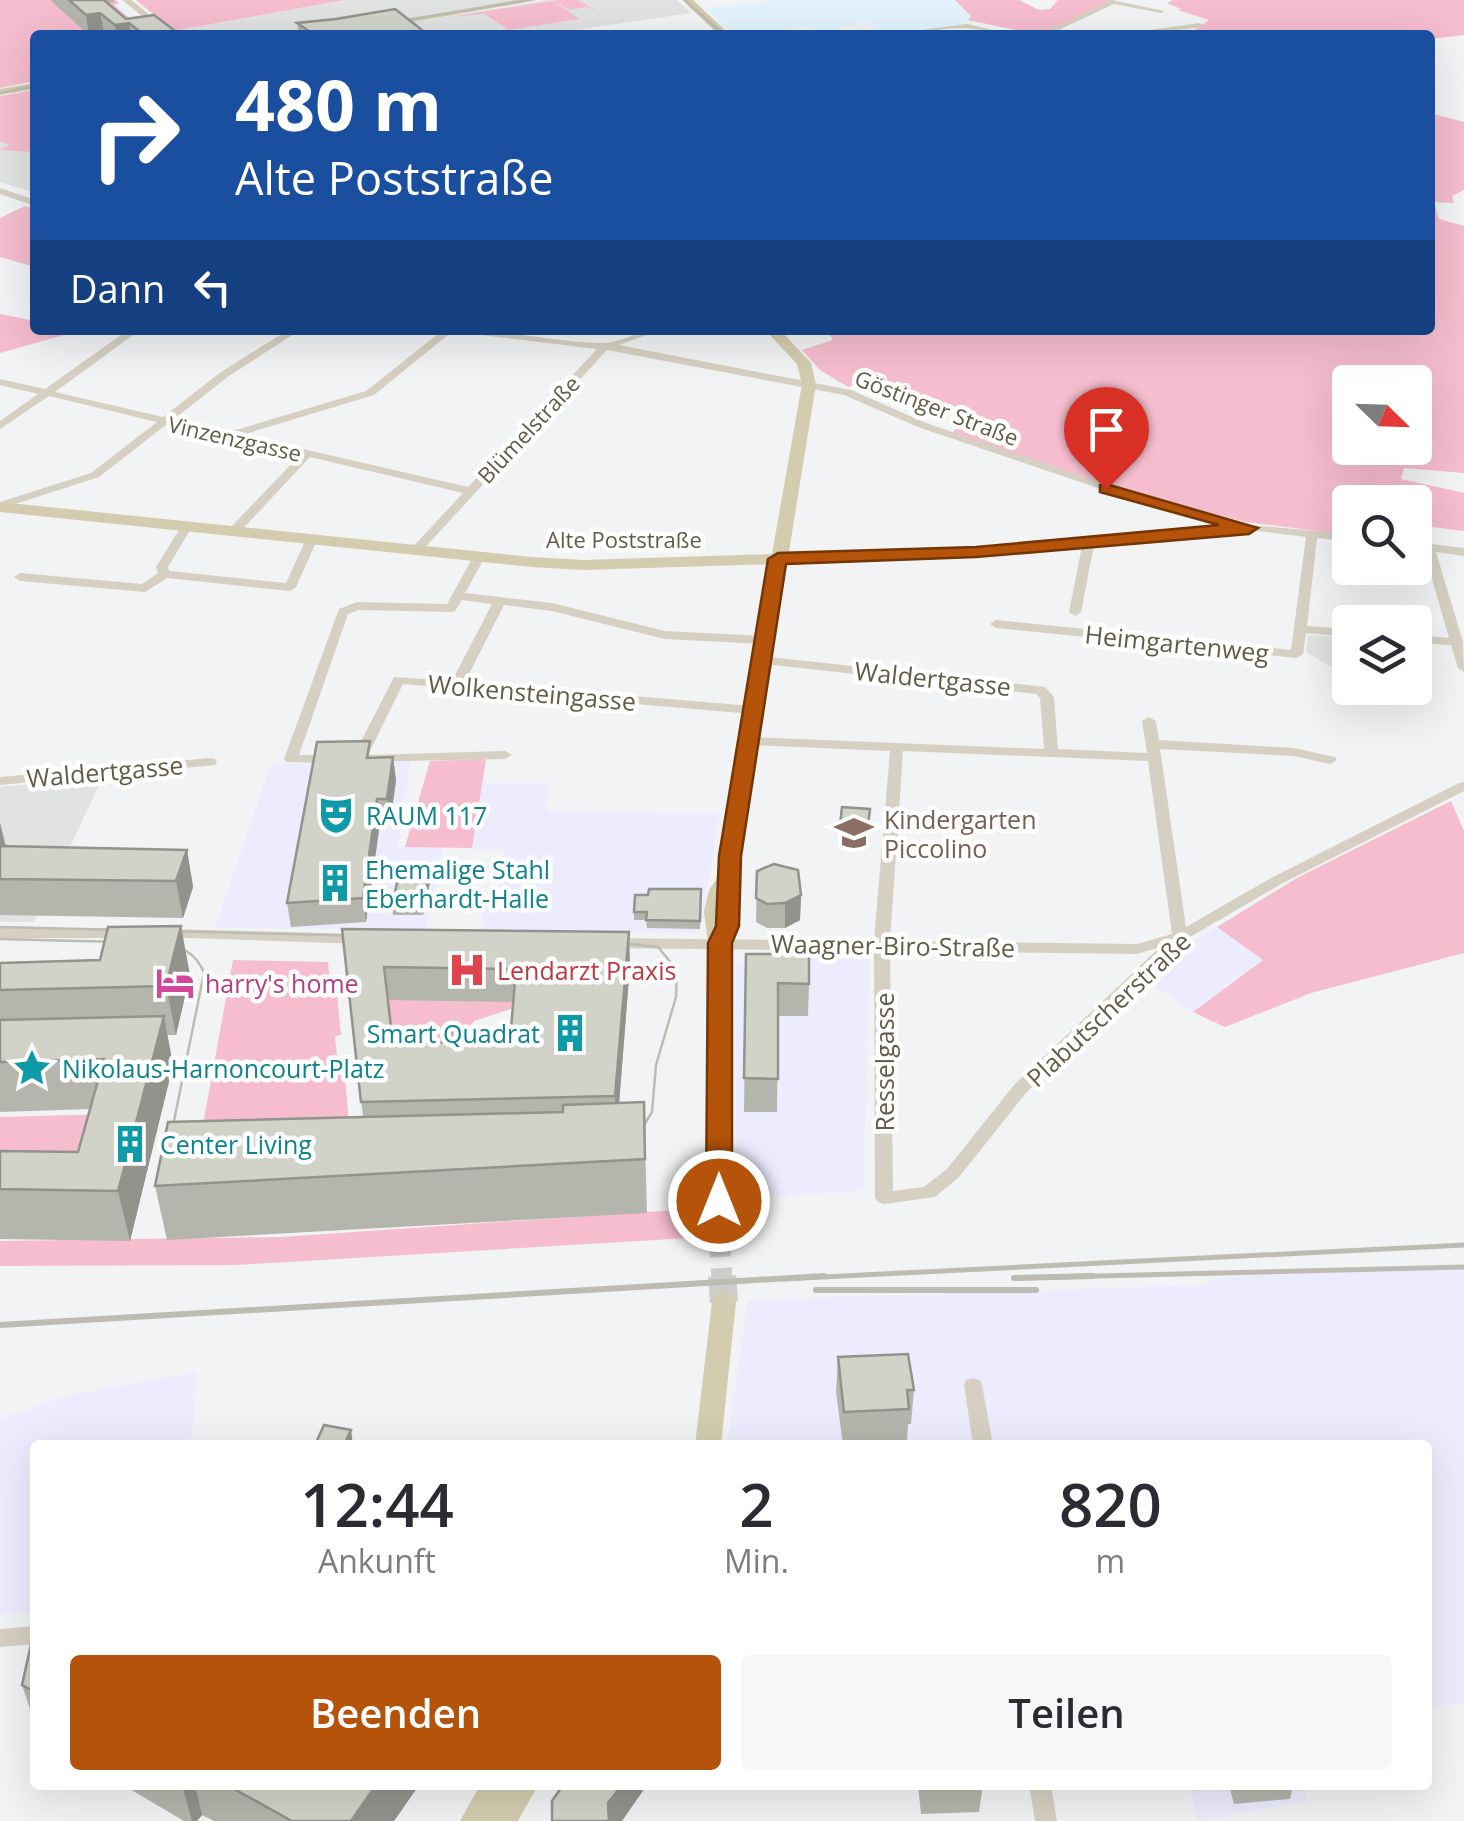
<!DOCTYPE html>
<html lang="de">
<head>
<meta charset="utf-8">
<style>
	body { margin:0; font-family:"Open Sans",sans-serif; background:#f7f7f7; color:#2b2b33; height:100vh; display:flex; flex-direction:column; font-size:38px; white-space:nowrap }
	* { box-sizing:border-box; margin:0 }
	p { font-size:32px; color:#7c7c81 }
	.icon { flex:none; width:55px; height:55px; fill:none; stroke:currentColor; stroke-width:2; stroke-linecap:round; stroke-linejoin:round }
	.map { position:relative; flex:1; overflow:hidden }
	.details { position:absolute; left:30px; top:1440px; width:1402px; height:350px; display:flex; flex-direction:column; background:#fff; border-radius:10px; box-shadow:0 10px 40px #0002 }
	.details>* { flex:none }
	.guide { position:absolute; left:30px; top:30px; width:1405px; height:305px; border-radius:10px; box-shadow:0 10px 40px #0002; background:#1a4fa0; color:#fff; overflow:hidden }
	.needle { width:65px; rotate:113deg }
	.buttons { position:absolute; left:1332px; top:365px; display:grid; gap:20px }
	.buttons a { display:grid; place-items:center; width:100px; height:100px; border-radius:10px; background:#fff; box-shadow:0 10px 40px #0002; font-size:50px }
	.pin { position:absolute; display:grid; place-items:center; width:85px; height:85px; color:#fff; margin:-102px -42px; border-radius:50% 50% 50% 0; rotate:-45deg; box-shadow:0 0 10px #0007 }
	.pin .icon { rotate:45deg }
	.me { position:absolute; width:110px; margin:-55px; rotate:0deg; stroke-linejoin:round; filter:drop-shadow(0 0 8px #0008) }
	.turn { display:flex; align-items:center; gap:35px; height:210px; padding:0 40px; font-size:45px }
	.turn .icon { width:130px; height:130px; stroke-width:2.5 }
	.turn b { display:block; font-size:70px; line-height:85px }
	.then { display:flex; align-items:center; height:95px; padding:0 40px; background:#0003; gap:20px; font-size:38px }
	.eta { display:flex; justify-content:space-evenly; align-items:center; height:170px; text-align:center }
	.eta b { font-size:60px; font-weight:600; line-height:70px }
	.button { display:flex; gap:20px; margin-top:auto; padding:20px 40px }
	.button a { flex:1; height:115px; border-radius:10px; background:#b45309; color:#fff; font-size:40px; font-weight:600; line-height:115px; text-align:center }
	.button a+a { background:#f7f7f7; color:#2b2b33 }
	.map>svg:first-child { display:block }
	.commercial { fill:#ececfe }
	.education { fill:#e1e2e2 }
	.medical { fill:#e2f3fe }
	.green { fill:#f5bdce; fill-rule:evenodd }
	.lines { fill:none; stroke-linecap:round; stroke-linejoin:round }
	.major-tunnel-far1 { stroke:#cecdc9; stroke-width:21; stroke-dasharray:21 11; stroke-linecap:butt }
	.major-tunnel { stroke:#cecdc9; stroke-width:28; stroke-dasharray:28 14; stroke-linecap:butt }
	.minor { fill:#d5d0c1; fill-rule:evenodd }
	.major { fill:#d3ccaf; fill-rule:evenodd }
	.tram { stroke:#bdbcb3; stroke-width:2.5 }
	.rail-far1 { stroke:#bdbcb3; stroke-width:5 }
	.rail { stroke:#bdbcb3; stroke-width:6 }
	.wall { fill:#b4b5ac; fill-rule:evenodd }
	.shaded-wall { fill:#92938c }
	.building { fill:#d1d2c8; stroke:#92938c; stroke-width:2.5; fill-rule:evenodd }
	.route { fill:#b45309; stroke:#753606; stroke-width:2.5 }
	.labels { text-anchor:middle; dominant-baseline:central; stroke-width:9; stroke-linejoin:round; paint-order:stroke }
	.far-street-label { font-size:22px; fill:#625c47; stroke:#fff }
	.street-label { font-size:25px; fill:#625c47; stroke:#fff }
	.culture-label { font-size:25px; fill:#0d838f; stroke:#fff; text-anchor:start }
	.education-label { font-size:25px; fill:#785e54; stroke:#fff; text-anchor:start }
	.health-label { font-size:25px; fill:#be3a42; stroke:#fff; text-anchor:start }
	.hotel-label { font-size:25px; fill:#b23c85; stroke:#fff; text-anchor:start }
</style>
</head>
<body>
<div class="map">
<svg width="1464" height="1821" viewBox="0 0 1464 1821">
	<rect width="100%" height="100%" fill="#f2f3f4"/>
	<!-- commercial -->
	<g class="commercial">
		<polygon points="410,759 398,846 443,847 425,930 215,928 271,764"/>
		<polygon points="481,783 548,783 547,811 719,814 700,933 480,931 484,902 490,902 505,851 472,849"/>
		<polygon points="1217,927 1263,960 1222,986 1227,990 1193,1012 1143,979 1181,947"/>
		<polygon points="761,952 870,953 863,1190 737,1200 735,964"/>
		<polygon points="1464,1269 1464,1703 1428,1706 1428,1445 727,1445 748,1300 1204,1285 1211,1279 1254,1275"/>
		<polygon points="197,1372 192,1439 148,1445 35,1445 35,1612 0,1615 0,1419 70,1395"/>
		<polygon points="1190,1785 1304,1785 1307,1801 1197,1821"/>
	</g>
	<!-- education -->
	<g class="education">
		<polygon points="344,0 524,0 303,35 179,35 173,31"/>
		<polygon points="548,0 677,0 691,13 542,35 332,35"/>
		<polygon points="35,90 35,193 0,182 0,96"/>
		<polygon points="1308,635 1350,637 1350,678 1306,652"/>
		<polygon points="103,777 34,922 0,922 0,787"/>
	</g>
	<!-- medical -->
	<polygon class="medical" points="777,0 955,0 972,16 963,26 931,32 882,35 867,22 841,27 844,32 818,34 809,27 735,35 705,8"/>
	<!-- green -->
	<g class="green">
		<polygon points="0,0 115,0 119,3 114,5 145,32 158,35 35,35 35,81 0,88"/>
		<polygon points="136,0 344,0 173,31"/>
		<polygon points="559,0 578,0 600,13 587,7 570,10 555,2 579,19 508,30 485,14 449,17"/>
		<polygon points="955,0 1019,0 1039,10 1050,9 1058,0 1115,0 1039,35 968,20 971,16"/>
		<polygon points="1173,0 1464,0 1464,35 1430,39 1430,35 1364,30 1307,35 1170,35 1165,29 1194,30 1209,20 1178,10 1181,9 1167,3"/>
		<polygon points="35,90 35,152 0,150 10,145 0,141 0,96"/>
		<path d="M1430,113L1464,122V190L1452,196L1454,203L1434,202L1439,219L1464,226V473L1404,468L1401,479L1464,493V531L1415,525V502H1350V535L1245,522L1132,493L952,433L967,420L873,378L848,387L820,370L802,350L833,340L827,330H1430ZM1350,382H1415V448H1350Z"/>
		<polygon points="25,206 35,209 35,267 0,257 0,218"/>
		<polygon points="0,314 35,321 35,330 78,331 0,353"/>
		<polygon points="486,759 472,848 405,847 430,761"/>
		<polygon points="1451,801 1464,831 1464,953 1311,993 1225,1027 1193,1012 1263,960 1217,927 1297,878"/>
		<polygon points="233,960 328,962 330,985 336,985 341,1035 335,1036 337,1057 343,1057 349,1122 203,1124"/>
		<path d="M387,996L518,1002L575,998L564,1098L571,1099V1103L544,1099L401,1107ZM511,1009C614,1015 521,1144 461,1074L454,1046L474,1021Z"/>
		<polygon points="110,1114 93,1176 12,1184 0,1194 0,1117"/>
		<polygon points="691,1209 690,1238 237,1265 0,1266 0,1241 281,1237"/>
	</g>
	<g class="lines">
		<!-- major-tunnel-far1 -->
		<polyline class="major-tunnel-far1" points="719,1236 722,1279"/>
		<!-- major-tunnel -->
		<polyline class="major-tunnel" points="722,1276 724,1302"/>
		<!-- minor -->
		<g class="minor">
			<polygon points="122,0 131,0 175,35 166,35"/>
			<polygon points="1112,0 1165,11 1161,13 1114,4 1048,35 1038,35"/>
			<polygon points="1200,23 1203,27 1135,35 1112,35"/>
			<path d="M967,24L1015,35C998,35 982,29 965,28C938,28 910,35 882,35Z"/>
			<polygon points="0,188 35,200 35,206 0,194"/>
			<path d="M128,330H140L55,392L163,417L221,372L288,330H300L229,376L174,419L229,432L366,391L443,330H454L374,395L242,435L468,487L597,349L465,333L460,330C507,330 553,342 600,343C619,344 638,330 660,330L619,345L851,390L926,423L1144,497L1249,525L1350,534V542L1317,538L1307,626L1350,629V637L1306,633L1303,654L1297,658L996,628L990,624L996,620L1291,650L1306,537L1241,529L1235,533L1094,545L1081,612L1075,616L1069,612L1082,546L976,556L774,562L772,559L778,555L976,548L1228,526L1136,501L918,427L844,395L607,350L419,554L415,555L409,551L463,493L310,457L237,535H229V529L300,455L167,424L99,477L0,509V502L91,473L157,422L49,396L0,429V421L38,394L0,385V379L45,389Z"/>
			<polygon points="186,523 192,527 168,567 169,571 286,583 307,537 311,536 317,540 296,587 290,591 167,578 145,592 20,581 14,577 20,573 142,584 158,573 156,567 182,525"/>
			<polygon points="1415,542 1464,548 1464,556 1436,552 1463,642 1464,672 1458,668 1451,645 1415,643 1415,635 1449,638 1424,551 1415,550"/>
			<polygon points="479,553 485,557 465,593 552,603 665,631 763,636 769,640 763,644 665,639 552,611 504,605 465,682 752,706 759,710 752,714 403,684 368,755 505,751 512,755 505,759 350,762 348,759 354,755 394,677 452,681 492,604 462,600 455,611 451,612 359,610 348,614 299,755 332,755 339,759 332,763 286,762 284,759 339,609 357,602 447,604 473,557"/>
			<path d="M760,656L1045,687L1054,697L1058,749L1147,753L1142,721L1149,717L1156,721L1159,740L1294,748L1335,757L1337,760L1330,764L1294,756L1160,749L1186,927L1271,878L1459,783L1464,782V791L1281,884L1185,940L1026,1093L959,1177L935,1197L884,1204L878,1202L875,1198L874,951L609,948L601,943L609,938L874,941L890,751L748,745L741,741L748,737L1044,749L1040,698L1036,694L755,663L754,660ZM903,751L1148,761L1172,934L1137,944L890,941ZM1160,947L1014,1085L947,1169L924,1187L893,1191L890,951L1137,954Z"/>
			<polygon points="210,758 215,759 217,762 215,765 0,785 0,777"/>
			<polygon points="0,928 126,928 134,933 126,938 0,938"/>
			<polygon points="164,929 361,934 369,939 361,944 159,937 156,934"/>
			<polygon points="973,1378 980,1380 982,1385 993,1445 973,1445 964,1385 966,1380"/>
			<polygon points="35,1626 35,1644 0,1647 0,1629"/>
			<polygon points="1029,1785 1051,1785 1057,1821 1035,1821"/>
		</g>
		<!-- major -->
		<g class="major">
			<polygon points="515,0 538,0 384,27 379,24"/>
			<polygon points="682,0 693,0 730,35 719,35"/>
			<polygon points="35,83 35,89 0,95 0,89"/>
			<path d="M765,330H780L811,363L816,384L736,880C745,905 735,921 729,944C728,951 730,961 731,969V1236L727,1242L719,1245L711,1242L707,1236L711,969L704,911L709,890L716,880L771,564L584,570L531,567L0,512V502L531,557L584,560L772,554L802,384L797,364Z"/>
			<polygon points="724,1293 733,1296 736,1302 721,1445 695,1445 712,1302 715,1296"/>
			<polygon points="480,1785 538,1785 518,1821 460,1821"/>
		</g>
		<!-- tram -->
		<g class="tram">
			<polyline points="685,0 724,35"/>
			<polyline points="381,24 530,0"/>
			<polyline points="0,93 35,86"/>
			<polyline points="0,927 370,936"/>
			<path d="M0,939L159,943C181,946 196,952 204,973L174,1121L176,1135L186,1146"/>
			<polyline points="600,941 658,947 677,970 676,997 656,1065 652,1112 641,1130 621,1144"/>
		</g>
		<!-- rail-far1 -->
		<g class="rail-far1">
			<polyline points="1014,1278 1464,1267"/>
			<polyline points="782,1279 1464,1245"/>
		</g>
		<!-- rail -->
		<g class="rail">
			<polyline points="1014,1278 1093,1276"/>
			<polyline points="816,1290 1036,1290"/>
			<polyline points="0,1325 824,1276"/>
		</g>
	</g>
	<!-- wall -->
	<g class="wall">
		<polygon points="50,0 114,0 114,2 108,3 126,19 175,31 176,35 106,35 104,33 89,35"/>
		<polygon points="297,23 426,33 427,35 299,35"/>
		<polygon points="393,757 396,781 390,822 380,823 366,922 291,927 287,903 372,758"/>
		<polygon points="870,809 867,842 839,841 840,825"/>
		<polygon points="0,823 6,846 187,850 193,887 183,918 0,915"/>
		<polygon points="757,871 801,895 800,920 785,928 767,928 756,922"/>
		<polygon points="429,874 430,882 423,915 393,915 392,907"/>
		<polygon points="701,889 700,929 647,928 646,920 634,920 634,912 648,895"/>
		<path d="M342,929L630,965L619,1103L644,1102L647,1213L167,1240L155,1186L363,1117ZM388,1000L513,1002L511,1029L450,1042L393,1044Z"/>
		<polygon points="746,954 809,984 808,1016 778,1016 777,1112 744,1112"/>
		<polygon points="0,963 190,975 176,1035 167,1035 173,1065 130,1241 0,1239 0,1189 78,1152 90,1109 0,1112"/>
		<polygon points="838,1357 914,1390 911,1424 908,1424 907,1443 843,1445 836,1392"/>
		<polygon points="35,1626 35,1724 22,1685"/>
		<polygon points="123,1785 419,1785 394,1821 214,1821 202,1815 197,1821 184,1821"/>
		<polygon points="918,1785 983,1785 979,1812 921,1814"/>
		<polygon points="1229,1785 1301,1785 1293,1786 1290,1799 1234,1804"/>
	</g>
	<!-- shaded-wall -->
	<g class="shaded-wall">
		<polygon points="100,13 104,33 89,35 86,15"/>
		<polygon points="129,23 131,35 116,35 115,25"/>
		<polygon points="175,31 176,35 151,35"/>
		<polygon points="393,757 396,781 390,822 387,799"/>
		<polygon points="377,799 380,823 366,922 363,898"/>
		<polygon points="0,823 6,850 0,864"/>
		<polygon points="187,850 193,887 183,918 176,881"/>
		<polygon points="429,874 430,882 423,915 423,907"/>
		<polygon points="801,895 800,920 785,928 785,903"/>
		<polygon points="181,926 190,975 176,1035 166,986"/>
		<polygon points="629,932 630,965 617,1130 615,1096"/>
		<polygon points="164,1016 173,1065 130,1241 118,1191"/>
		<polygon points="351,1430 353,1445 344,1445"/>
		<polygon points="182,1785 195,1785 202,1815 197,1821 192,1821"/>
		<polygon points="376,1785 419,1785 394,1821 351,1821"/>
		<polygon points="622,1785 647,1785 622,1821 609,1821 608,1803"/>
	</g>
	<!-- building -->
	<g class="building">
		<polygon points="69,0 104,0 126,19 154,15 175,31 144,35 129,23 115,25 100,13 86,15"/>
		<polygon points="395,9 426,33 417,35 315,35 297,23 336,19"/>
		<polygon points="370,741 367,758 393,757 387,799 377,799 363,898 287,903 317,742"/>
		<polygon points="842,807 870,809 868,826 840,825"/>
		<polygon points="0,846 187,850 176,881 0,879"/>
		<polygon points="774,864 798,870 801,895 785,903 767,904 756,898 757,871"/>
		<polygon points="399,873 429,874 423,907 392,907"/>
		<polygon points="649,889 701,889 700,921 646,920 647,912 634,912 635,895 648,895"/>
		<polygon points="181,926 166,986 0,990 0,963 100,960 108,927"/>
		<path d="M342,929L629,932L615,1096L361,1102ZM384,967L516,969L511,1029L452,1030L450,1042L393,1044Z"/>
		<polygon points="746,954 809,954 809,984 778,983 778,1079 744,1078"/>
		<polygon points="164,1016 118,1191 0,1189 0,1151 78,1152 104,1059 0,1062 0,1020"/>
		<polygon points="644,1102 645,1159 155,1186 168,1122 563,1112 563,1105"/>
		<polygon points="908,1354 914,1390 907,1390 909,1409 844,1412 838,1357"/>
		<polygon points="324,1425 351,1430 344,1445 315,1445"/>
		<polygon points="35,1626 35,1692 22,1685"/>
		<polygon points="227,1785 376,1785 351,1821 292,1821"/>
		<polygon points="563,1785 622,1785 608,1803 609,1821 552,1821 552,1801"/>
	</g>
	<!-- route -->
	<polygon class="route" points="1106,484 1258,528 1249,534 976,557 786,564 741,856 739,926 732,943 732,1201 728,1208 710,1208 706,1201 708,943 716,926 719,856 768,559 778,553 976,547 1219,525 1100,492 1100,485"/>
	<!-- icons -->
	<defs>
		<g id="theatre-bare" transform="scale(3)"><path d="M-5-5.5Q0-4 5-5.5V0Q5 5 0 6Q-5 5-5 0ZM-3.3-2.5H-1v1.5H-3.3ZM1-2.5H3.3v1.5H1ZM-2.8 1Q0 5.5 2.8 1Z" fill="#0f9aa8" stroke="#fff" stroke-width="2.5" paint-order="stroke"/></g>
		<g id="school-bare" transform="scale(3)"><path d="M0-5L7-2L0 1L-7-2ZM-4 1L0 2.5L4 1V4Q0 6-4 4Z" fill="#8d6e63" stroke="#fff" stroke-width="2.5" paint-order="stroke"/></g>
		<g id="building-bare" transform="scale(3)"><path d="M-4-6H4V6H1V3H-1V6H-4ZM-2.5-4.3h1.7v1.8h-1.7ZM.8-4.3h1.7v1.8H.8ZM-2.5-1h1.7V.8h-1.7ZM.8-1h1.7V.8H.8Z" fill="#0f9aa8" stroke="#fff" stroke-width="2.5" paint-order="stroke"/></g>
		<g id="hospital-bare" transform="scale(3)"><path d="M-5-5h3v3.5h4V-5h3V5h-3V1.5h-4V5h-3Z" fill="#e0444e" stroke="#fff" stroke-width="2.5" paint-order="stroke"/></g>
		<g id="hotel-bare" transform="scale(3)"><path d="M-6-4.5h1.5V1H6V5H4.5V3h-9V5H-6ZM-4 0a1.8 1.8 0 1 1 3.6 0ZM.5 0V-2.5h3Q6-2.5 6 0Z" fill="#d1479c" stroke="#fff" stroke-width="2.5" paint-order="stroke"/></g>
		<g id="sight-bare" transform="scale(3)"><path d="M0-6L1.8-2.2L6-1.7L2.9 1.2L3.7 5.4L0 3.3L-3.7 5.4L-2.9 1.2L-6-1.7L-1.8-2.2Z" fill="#0f9aa8" stroke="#fff" stroke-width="2.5" paint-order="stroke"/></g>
	</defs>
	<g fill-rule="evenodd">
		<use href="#theatre-bare" x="336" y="815"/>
		<use href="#school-bare" x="854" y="833"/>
		<use href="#building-bare" x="335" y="883"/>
		<use href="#hospital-bare" x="467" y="970"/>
		<use href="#hotel-bare" x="175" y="983"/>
		<use href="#building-bare" x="570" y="1033"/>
		<use href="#sight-bare" x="32" y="1068"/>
		<use href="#building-bare" x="130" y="1144"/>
	</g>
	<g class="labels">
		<!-- far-street labels -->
		<g class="far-street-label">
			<text transform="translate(937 407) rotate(21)">Göstinger Straße</text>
			<text transform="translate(528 429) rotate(-47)">Blümelstraße</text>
			<text transform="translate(235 438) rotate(13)">Vinzenzgasse</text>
			<text x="624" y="539">Alte Poststraße</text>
		</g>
		<!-- street labels -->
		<g class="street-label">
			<text transform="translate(1177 643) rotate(6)">Heimgartenweg</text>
			<text transform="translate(933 678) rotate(6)">Waldertgasse</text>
			<text transform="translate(532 692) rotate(5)">Wolkensteingasse</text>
			<text transform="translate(105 771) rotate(-5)">Waldertgasse</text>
			<text transform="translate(893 945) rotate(1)">Waagner-Biro-Straße</text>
			<text transform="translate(1108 1009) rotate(-43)">Plabutscherstraße</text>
			<text transform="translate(884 1062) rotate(-90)">Resselgasse</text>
		</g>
		<!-- culture labels -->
		<g class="culture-label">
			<text x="366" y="815">RAUM 117</text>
			<text x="365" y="869">Ehemalige Stahl<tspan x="365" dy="29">Eberhardt-Halle</tspan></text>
			<text x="540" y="1033" text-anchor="end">Smart Quadrat</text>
			<text x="62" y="1068">Nikolaus-Harnoncourt-Platz</text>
			<text x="160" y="1144">Center Living</text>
		</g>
		<!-- education labels -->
		<g class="education-label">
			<text x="884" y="819">Kindergarten<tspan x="884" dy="29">Piccolino</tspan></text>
		</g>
		<!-- health labels -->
		<g class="health-label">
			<text x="497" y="970">Lendarzt Praxis</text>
		</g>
		<!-- hotel labels -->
		<g class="hotel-label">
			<text x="205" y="983">harry's home</text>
		</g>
	</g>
</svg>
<div class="buttons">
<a><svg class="needle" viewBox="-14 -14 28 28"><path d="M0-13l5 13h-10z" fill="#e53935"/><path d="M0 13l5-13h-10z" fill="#7c7c81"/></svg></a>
<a><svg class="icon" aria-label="search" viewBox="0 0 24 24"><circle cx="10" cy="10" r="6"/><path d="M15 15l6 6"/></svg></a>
<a><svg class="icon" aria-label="layers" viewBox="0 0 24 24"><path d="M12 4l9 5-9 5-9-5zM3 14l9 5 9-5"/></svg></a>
</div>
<div class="pin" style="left:1106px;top:489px;background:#d93025"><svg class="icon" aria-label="arrive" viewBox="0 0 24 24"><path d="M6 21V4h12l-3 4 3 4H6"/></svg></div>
<svg class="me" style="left:719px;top:1201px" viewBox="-20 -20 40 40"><circle r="17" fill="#b45309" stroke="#fff" stroke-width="3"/><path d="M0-11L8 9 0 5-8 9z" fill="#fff"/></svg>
<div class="guide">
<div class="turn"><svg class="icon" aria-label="right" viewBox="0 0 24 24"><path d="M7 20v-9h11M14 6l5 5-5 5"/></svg><div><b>480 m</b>Alte Poststraße</div></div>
<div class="then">Dann<svg class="icon" aria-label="left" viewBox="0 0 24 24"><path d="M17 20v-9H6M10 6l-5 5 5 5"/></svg></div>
</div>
<section class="details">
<div class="eta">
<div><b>12:44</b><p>Ankunft</p></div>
<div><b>2</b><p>Min.</p></div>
<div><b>820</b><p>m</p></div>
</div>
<div class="button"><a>Beenden</a><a>Teilen</a></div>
</section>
</div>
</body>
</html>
